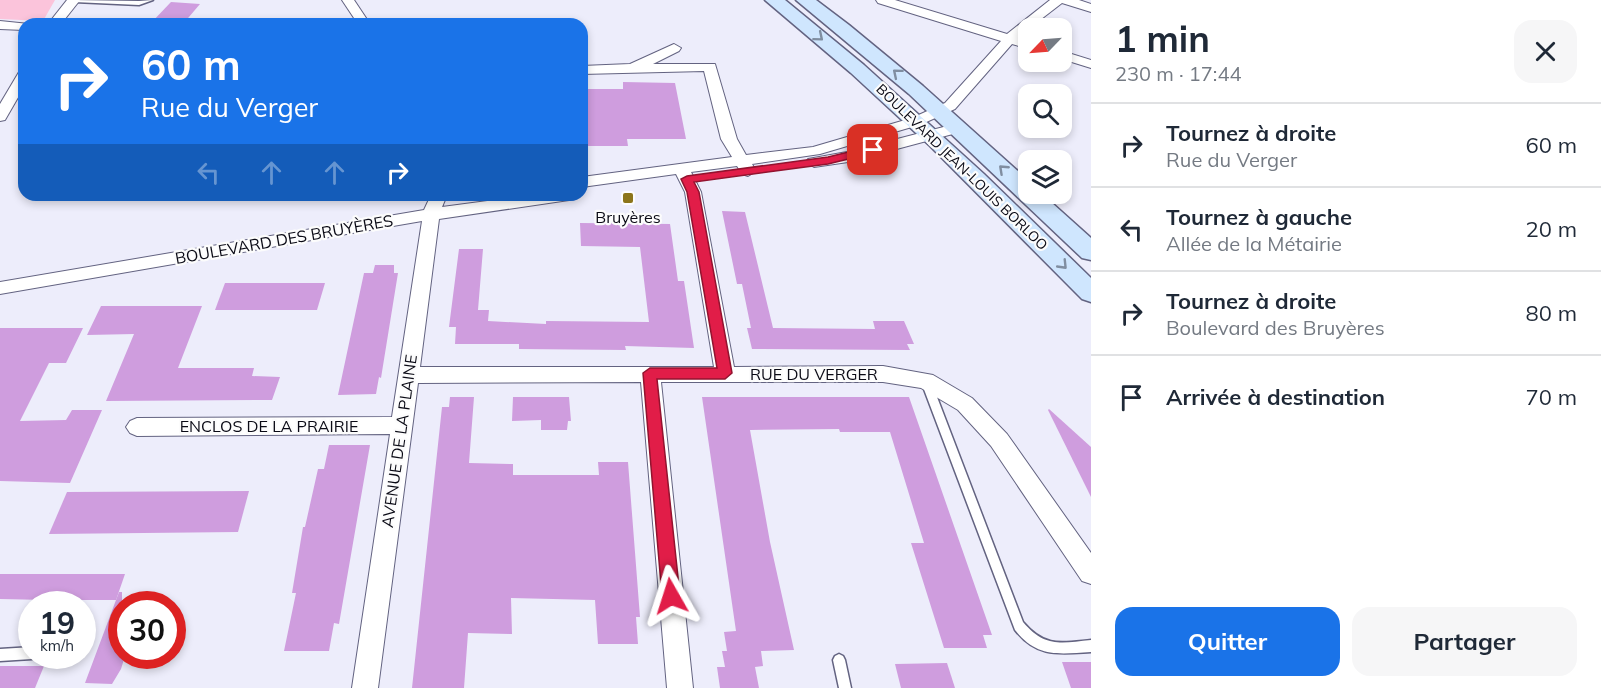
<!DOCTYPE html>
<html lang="fr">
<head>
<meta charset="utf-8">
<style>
	body { margin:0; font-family:Mulish,sans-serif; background:#f6f6f7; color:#1f2937; height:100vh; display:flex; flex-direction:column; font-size:22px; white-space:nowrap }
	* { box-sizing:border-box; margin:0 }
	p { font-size:20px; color:#747a83 }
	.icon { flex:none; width:33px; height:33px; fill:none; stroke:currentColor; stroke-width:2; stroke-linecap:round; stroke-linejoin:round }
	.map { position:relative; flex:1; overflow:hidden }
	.drawer { display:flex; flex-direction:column; background:#fff; width:510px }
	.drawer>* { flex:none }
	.banner { position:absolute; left:18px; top:18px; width:570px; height:183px; border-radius:18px; box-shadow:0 3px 9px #0003; background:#1a73e8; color:#fff; overflow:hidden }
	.needle { width:39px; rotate:245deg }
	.controls { position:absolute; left:1018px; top:18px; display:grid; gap:12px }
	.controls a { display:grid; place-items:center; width:54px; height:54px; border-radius:12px; background:#fff; box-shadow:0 3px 9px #0003; font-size:30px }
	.speed { position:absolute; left:18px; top:591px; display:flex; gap:12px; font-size:30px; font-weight:700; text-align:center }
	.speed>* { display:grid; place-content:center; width:78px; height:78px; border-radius:50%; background:#fff; box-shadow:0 3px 9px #0003; line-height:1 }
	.speed small { font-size:15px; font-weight:400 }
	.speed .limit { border:9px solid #d22; background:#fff; color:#111 }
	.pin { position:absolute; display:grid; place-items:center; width:51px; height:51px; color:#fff; margin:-26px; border-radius:12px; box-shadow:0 3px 9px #0006 }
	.me { position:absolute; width:66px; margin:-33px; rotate:354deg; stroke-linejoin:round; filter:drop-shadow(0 0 4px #0008) }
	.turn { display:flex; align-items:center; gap:21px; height:126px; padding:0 24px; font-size:27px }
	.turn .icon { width:78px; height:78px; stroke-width:2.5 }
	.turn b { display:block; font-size:42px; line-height:51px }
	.lanes { display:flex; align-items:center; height:57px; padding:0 24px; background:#0003; justify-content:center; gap:30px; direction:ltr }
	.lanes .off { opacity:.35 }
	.round { display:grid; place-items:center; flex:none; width:63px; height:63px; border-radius:18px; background:#f6f6f7 }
	.head { display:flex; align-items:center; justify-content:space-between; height:102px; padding:0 24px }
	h1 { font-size:36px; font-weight:700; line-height:45px }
	.button { display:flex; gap:12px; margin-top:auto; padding:12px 24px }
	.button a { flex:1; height:69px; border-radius:18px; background:#1a73e8; color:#fff; font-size:24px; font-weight:700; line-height:69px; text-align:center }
	.button a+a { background:#f6f6f7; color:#1f2937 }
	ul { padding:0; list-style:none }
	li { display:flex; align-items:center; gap:18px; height:84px; padding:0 24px; border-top:2px solid #e0e1e3 }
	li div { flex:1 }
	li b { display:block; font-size:22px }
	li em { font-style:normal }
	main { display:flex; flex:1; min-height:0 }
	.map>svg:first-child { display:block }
	.green { fill:#fbc4db }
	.building { fill:#cf9dde }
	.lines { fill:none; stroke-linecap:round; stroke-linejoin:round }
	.service-casing { stroke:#636381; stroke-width:3 }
	.minor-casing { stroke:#636381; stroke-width:2 }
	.secondary-casing { stroke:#636381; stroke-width:3 }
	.service { fill:#fff; fill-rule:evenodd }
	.minor { fill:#fff; fill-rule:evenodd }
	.secondary { fill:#cfe6fe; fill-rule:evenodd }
	.oneway { stroke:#808ea1 }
	.route { fill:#e11d48; stroke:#92132f; stroke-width:1.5 }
	.poi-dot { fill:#8c751a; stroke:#fcfcfc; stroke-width:2 }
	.labels { text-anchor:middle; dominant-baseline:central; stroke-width:4.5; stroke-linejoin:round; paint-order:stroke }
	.far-street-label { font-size:14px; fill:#0a0a15; stroke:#fcfcfc }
	.poi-label { font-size:16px; fill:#0a0a15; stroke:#fcfcfc }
	.street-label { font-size:16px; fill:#0a0a15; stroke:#fcfcfc }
</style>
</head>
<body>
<main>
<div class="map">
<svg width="1091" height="688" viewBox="0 0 1091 688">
	<rect width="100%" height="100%" fill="#ededfb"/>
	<!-- green -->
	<polygon class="green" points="0,0 55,0 43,21 0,19"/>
	<!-- building -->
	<g class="building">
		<polygon points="171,2 200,4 183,24 150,24"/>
		<polygon points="623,82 675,83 686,139 627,139 628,146 582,146 582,89 623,89"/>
		<polygon points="722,211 745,212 773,328 875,329 873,321 904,321 914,344 907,344 910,350 752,349 747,328 751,328 742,284 737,284"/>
		<polygon points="580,223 670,224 678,281 684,281 694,348 625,346 626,350 519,349 519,344 455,344 456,327 449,327 459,249 483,249 478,310 489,310 488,321 546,324 546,321 649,322 640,247 581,246"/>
		<polygon points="375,265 394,265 394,273 398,273 381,378 379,377 376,394 338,395 364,273 373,273"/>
		<polygon points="225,283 325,283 317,310 215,310"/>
		<polygon points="101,306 202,306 178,368 254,368 252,376 280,377 272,400 106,401 134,334 87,335"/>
		<polygon points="0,328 83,328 66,363 49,363 20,421 66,420 72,410 102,410 70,483 0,481"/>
		<polygon points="450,397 474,397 469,463 513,464 513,475 599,475 598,462 628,462 640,617 636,617 638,644 598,644 595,600 511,598 512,634 468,633 464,688 412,688 442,407 449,407"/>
		<polygon points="513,397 569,397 571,421 568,421 567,430 541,430 541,420 512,421"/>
		<polygon points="702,397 909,397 992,635 983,635 987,648 944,648 911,543 924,543 890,432 840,432 839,429 750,430 770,542 794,650 761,651 763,666 755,667 759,688 720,688 717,667 725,667 722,651 727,651 724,632 736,631"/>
		<polygon points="1049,409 1091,447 1091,497 1048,410"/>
		<polygon points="329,445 370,445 339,624 334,623 329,651 284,651 296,593 292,593 303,527 305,527 318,469 324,469"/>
		<polygon points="249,491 238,532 49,534 67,492"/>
		<polygon points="0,574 125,574 116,600 47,600 0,599"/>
		<polygon points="119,592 122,592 122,656 125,656 121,669 112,684 85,683"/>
		<polygon points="1062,662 1091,662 1091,688 1071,688"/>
		<polygon points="947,663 955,688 901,688 895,664"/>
		<polygon points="0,666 44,666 35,688 0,688"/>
	</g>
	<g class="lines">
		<!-- service casing -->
		<g class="service-casing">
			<g id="service">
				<polygon points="71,0 139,1 153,0 139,5 74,2"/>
				<path d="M927,380L930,381L932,384L1023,622C1045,648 1061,643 1091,640V652C1058,654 1037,658 1015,630L922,384L924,381Z"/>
				<polygon points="32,647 32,656 37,656 36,657 32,659 0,661 0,649"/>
				<polygon points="839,654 843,656 845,660 851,688 839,688 833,660 835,656"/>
			</g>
		</g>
		<!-- minor casing -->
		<g class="minor-casing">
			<g id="minor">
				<polygon points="67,0 80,0 61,24 48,24"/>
				<polygon points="342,0 354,0 370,24 358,24"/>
				<polygon points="876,0 895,0 1007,34 1050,0 1079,0 1091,4 1091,12 1062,3 1018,37 1029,41 1029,49 1012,44 955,109 922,124 820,154 752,164 756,171 748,176 742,174 737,166 691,172 701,192 734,367 883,366 933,375 972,398 1007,434 1091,553 1091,584 1082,581 991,446 958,410 921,388 883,382 661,382 693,688 667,688 641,382 418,383 378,688 352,688 390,434 137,436 130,433 126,427 130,421 137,418 392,417 422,221 0,294 0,282 424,210 431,195 447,195 442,207 532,195 577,195 575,199 569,200 439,219 420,367 714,367 685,192 676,174 582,187 582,177 732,157 721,139 704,71 582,74 582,66 630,64 674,44 681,48 679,51 653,64 715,64 737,139 746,155 813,147 912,118 945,103 1001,41 878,3"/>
				<polygon points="0,21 29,24 24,24 24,30 0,29"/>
				<polygon points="1062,51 1091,60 1091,68 1062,59"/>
				<polygon points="24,71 24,87 5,120 0,121 0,104 19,72"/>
				<polygon points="959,123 964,125 967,128 964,131 848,162 814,167 806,162 808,159 847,152"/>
			</g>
		</g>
		<!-- secondary casing -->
		<g class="secondary-casing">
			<g id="secondary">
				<polygon points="765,0 785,0 864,65 984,174 1091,278 1091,302 1082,299 930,146 851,73"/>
				<polygon points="796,0 816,0 849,25 923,86 1029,181 1029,194 1042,194 1091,238 1091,260 1082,258 909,94"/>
			</g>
		</g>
		<!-- service -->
		<use href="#service" class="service"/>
		<!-- minor -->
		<use href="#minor" class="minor"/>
		<!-- secondary -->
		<use href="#secondary" class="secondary"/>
	</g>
	<!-- one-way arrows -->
	<defs><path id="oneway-chevron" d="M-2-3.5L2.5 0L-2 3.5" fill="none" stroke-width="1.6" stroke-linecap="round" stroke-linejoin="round" transform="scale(1.5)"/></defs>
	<g class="oneway">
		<use href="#oneway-chevron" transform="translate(819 37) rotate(40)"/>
		<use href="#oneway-chevron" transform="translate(897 73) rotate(-140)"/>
		<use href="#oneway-chevron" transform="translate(1003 169) rotate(-137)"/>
		<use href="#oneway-chevron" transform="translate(1063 265) rotate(46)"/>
	</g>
	<!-- route -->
	<polygon class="route" points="873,146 879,150 877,152 828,164 694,182 699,192 732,373 725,379 657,379 680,596 677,602 671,604 665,602 662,596 643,373 650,368 717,368 687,192 681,179 687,176 828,157"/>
	<!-- markers -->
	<rect class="poi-dot" x="622" y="192" width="12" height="12" rx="3"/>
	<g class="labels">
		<!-- far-street labels -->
		<g class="far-street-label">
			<text transform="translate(962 167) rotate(44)">BOULEVARD JEAN-LOUIS BORLOO</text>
		</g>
		<!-- poi labels -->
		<g class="poi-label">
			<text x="628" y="217">Bruyères</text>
		</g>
		<!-- street labels -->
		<g class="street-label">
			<text transform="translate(284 239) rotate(-10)">BOULEVARD DES BRUYÈRES</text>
			<text x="814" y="374">RUE DU VERGER</text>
			<text x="269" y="426">ENCLOS DE LA PRAIRIE</text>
			<text transform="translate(399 441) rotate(-82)">AVENUE DE LA PLAINE</text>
		</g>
	</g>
</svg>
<div class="controls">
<a><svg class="needle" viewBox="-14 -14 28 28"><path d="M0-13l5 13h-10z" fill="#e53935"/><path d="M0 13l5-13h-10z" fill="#747a83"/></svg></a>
<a><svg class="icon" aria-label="search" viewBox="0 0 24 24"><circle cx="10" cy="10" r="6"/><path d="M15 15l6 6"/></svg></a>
<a><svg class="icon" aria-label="layers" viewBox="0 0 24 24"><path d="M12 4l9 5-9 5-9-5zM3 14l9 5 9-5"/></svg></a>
</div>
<div class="speed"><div>19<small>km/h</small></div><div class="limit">30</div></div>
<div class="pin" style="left:873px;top:150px;background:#d93025"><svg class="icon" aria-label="arrive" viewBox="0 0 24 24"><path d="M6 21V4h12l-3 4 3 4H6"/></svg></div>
<svg class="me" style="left:671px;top:596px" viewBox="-20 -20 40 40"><path d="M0-17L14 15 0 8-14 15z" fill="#e11d48" stroke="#fff" stroke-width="4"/></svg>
<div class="banner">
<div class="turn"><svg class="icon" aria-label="right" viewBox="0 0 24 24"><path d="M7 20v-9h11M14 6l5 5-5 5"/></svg><div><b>60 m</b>Rue du Verger</div></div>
<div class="lanes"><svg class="icon off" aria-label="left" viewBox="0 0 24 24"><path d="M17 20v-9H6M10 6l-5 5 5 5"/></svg><svg class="icon off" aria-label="ahead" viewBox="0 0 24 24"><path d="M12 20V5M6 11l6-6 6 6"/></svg><svg class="icon off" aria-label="ahead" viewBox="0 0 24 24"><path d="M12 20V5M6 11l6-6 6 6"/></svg><svg class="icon" aria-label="right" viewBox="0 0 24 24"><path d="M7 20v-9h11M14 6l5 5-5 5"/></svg></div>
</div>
</div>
<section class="drawer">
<div class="head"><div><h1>1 min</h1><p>230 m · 17:44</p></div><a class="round"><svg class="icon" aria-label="close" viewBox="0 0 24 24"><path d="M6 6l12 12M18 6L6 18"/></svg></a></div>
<ul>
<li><svg class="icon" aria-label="right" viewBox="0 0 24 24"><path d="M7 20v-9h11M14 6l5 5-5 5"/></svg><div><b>Tournez à droite</b><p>Rue du Verger</p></div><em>60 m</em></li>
<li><svg class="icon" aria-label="left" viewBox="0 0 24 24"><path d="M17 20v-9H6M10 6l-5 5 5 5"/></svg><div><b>Tournez à gauche</b><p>Allée de la Métairie</p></div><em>20 m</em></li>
<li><svg class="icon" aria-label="right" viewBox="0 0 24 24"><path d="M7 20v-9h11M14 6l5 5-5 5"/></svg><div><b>Tournez à droite</b><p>Boulevard des Bruyères</p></div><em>80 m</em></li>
<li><svg class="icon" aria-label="arrive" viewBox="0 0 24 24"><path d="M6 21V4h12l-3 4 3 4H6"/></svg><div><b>Arrivée à destination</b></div><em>70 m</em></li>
</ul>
<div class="button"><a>Quitter</a><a>Partager</a></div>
</section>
</main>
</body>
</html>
